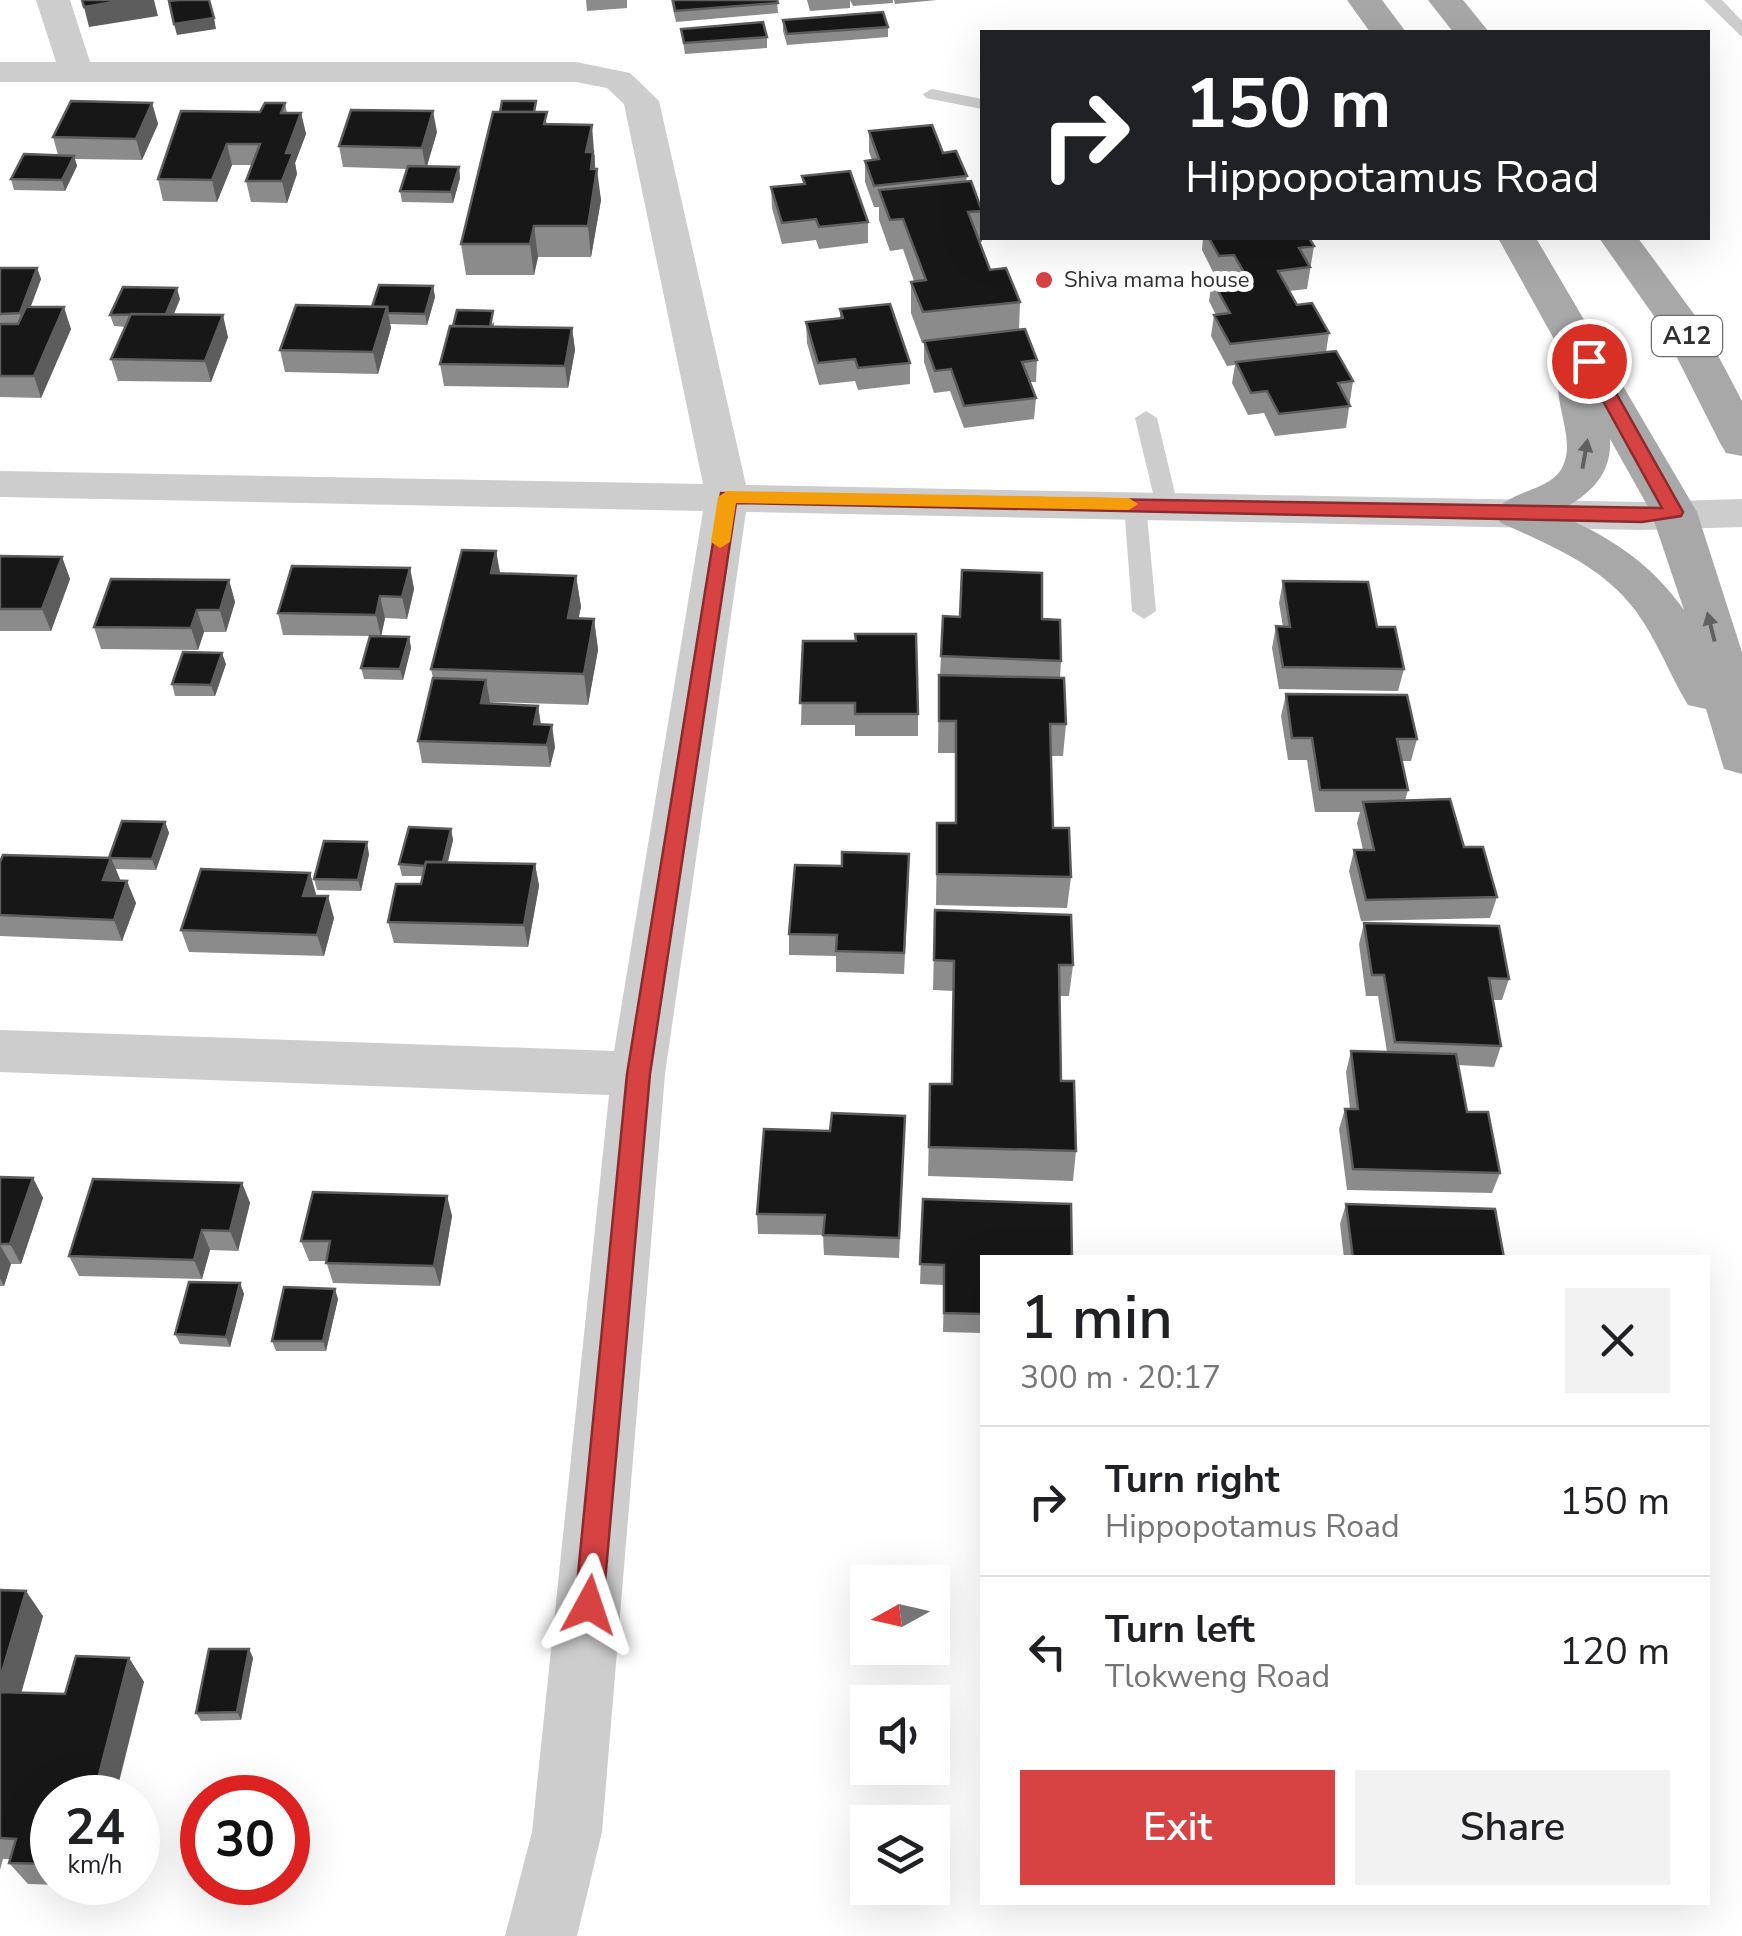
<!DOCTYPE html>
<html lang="en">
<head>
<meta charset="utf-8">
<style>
	body { margin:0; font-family:"Nunito Sans",sans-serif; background:#f2f2f2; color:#202124; height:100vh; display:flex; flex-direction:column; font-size:38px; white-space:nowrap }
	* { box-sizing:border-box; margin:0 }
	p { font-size:32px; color:#757577 }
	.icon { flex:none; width:55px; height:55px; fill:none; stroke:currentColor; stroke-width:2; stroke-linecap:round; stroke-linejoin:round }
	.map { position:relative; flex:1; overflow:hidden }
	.details { position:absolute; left:980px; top:1255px; width:730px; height:650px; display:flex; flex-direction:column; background:#fff; border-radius:0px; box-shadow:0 10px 40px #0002 }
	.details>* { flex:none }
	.hud { position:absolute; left:980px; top:30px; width:730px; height:210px; border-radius:0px; box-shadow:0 10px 40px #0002; background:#202124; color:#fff; overflow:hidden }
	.needle { width:65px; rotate:262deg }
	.fabs { position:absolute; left:850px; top:1565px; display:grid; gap:20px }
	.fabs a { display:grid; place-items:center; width:100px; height:100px; border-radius:0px; background:#fff; box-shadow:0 10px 40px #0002; font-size:50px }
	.speed { position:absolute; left:30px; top:1775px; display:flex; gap:20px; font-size:50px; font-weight:700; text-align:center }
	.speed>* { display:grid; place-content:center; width:130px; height:130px; border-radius:50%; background:#fff; box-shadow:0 10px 40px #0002; line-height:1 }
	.speed small { font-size:25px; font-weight:400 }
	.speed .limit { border:15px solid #d22; background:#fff; color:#111 }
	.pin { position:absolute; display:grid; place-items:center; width:85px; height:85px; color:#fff; margin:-42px; border:5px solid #fff; border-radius:50%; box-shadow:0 2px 10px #0007 }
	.me { position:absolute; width:110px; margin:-55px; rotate:5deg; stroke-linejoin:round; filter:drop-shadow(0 0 8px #0008) }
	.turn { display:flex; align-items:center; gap:35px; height:210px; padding:0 40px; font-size:45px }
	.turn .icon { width:130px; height:130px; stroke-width:2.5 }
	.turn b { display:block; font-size:70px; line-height:85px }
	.round { display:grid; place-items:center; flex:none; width:105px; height:105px; border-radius:0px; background:#f2f2f2 }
	.headline { display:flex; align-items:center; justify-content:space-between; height:170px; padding:0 40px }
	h1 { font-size:60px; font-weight:600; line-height:75px }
	.cta { display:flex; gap:20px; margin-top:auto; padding:20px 40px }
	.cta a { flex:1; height:115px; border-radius:0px; background:#d74243; color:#fff; font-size:40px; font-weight:600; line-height:115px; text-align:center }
	.cta a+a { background:#f2f2f2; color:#202124 }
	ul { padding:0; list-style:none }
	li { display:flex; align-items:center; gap:30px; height:150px; padding:0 40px; border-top:2px solid #e0e0e0 }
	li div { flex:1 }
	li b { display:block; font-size:38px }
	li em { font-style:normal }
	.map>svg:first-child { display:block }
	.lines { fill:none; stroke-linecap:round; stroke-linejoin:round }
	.lane { fill:#cdcdcd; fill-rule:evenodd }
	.street { fill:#cdcdcd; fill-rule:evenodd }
	.primary { fill:#a8a8a8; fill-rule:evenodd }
	.wall { fill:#8b8b8b }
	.shaded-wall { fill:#5d5d5d }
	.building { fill:#171717; stroke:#5d5d5d; stroke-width:2.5 }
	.oneway { fill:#606060 }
	.route { fill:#d74243; stroke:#8c2b2c; stroke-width:2.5 }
	.slow { fill:#f59e0b }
	.poi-dot { fill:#d74243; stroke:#fff; stroke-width:4 }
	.labels { text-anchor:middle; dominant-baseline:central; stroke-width:10; stroke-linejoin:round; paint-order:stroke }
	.far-poi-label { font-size:22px; fill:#303030; stroke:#fff; text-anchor:start }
	.shield { fill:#fff; stroke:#6e6e6e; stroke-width:2.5 }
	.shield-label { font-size:25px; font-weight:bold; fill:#303030 }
</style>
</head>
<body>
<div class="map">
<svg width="1742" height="1936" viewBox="0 0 1742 1936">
	<rect width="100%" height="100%" fill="#fff"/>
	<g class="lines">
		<!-- lane -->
		<g class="lane">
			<polygon points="1704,0 1722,0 1742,21 1742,37"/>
			<polygon points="932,89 982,99 982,109 926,98 923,94"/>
			<polygon points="1146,411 1157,418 1178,506 1167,513 1156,506 1135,418"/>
			<polygon points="1135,498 1146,505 1156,611 1144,619 1132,611 1124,505"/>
		</g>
		<!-- street -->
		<polygon class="street" points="36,0 70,0 90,62 576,62 630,73 659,101 746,485 1641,502 1742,499 1742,527 1641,530 746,512 665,1074 602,1832 577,1936 505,1936 532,1832 609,1095 0,1072 0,1030 614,1051 703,511 0,497 0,471 703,484 624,104 607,88 576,82 0,82 0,62 56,62"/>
		<!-- primary -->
		<g class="primary">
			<polygon points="1347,0 1382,0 1406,32 1370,32"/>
			<polygon points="1428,0 1463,0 1489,32 1453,32"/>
			<path d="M1498,238H1536L1697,512L1742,652V774L1724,769L1706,709L1688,705C1669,674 1657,639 1635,610C1602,566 1550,545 1501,523L1494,513C1510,489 1551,492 1563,466C1578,434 1544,391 1565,359ZM1610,439L1651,512L1684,610C1650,562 1609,536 1555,513C1587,497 1612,477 1610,439Z"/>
			<polygon points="1599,238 1638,238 1702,325 1742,401 1742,456 1726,453 1720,443 1661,326"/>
		</g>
	</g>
	<!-- wall -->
	<g class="wall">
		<polygon points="586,0 627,0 627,8 587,11"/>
		<polygon points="671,0 777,0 778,13 676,22"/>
		<polygon points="807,0 850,0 850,8 810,11"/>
		<polygon points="850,0 893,0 893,3 853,6"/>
		<polygon points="894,0 937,0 895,4"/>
		<polygon points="783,20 888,27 888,37 787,45 783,31"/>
		<polygon points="681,29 767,37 767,48 685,54"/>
		<polygon points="152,103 158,124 142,160 75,159 77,166 65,191 14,190 11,179 58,155 53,137"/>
		<polygon points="285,103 287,113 301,113 306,134 295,163 297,174 287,203 251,202 246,181 252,165 232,165 217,202 163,201 158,179 260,112"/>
		<polygon points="537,112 548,124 595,155 595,169 601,200 591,257 538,257 534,275 466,275 461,244"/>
		<polygon points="869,131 943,153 967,176 966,181 982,209 982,242 979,242 990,270 1020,302 1019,330 1037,360 1036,382 1030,382 1036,398 1034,419 964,428 950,391 934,393 924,362 924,343 922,343 911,313 911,282 914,281 903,249 890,251 879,220 879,207 874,207 865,182 865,161 872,160 869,152"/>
		<polygon points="437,132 427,166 459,167 460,178 453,203 402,202 400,191 407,169 343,167 339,146"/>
		<polygon points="802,176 868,222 868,243 819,249 816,240 782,244 772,208 771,187 803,184"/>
		<polygon points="1203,238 1309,238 1314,246 1307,289 1289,291 1297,305 1329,333 1326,352 1353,381 1346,428 1275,436 1264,413 1248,415 1232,383 1235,365 1227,366 1211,336 1214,315 1216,315 1209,301 1212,280 1231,278 1230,276 1216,278 1202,250"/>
		<polygon points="0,268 37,268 41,279 30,307 71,329 41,398 0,397"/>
		<polygon points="433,286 435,297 427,325 390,324 391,328 378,374 285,372 280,350 372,307"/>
		<polygon points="180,299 174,314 228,337 211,382 118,381 111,359 126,327 114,326 110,315"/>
		<polygon points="840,309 910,363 910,384 858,390 855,381 819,385 807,343 806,322 840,318"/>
		<polygon points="494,322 494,327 572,328 575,350 568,388 444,386 440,364"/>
		<polygon points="496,551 500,574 576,576 581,607 578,618 594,619 598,650 588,705 490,702 489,704 538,706 541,724 555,747 550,767 422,763 418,741 433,678 431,669"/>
		<polygon points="0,556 62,557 70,579 51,631 0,631"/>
		<polygon points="410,568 414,589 407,619 385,618 381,636 409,637 411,648 403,680 364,679 361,668 370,636 283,635 278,613"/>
		<polygon points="229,580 235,602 226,632 204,632 198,650 101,649 94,627"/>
		<polygon points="1283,581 1377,627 1404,669 1398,691 1279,689 1272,648 1276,626 1283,627 1279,603"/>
		<polygon points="943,616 1042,619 1061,661 1060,678 1066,724 1063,756 1051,756 1053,828 1071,877 1067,908 936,905 937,823 955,823 955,753 938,753 939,675 940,676"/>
		<polygon points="803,641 918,714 918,736 855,736 855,725 801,725"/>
		<polygon points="226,664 215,696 175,696 172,684"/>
		<polygon points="1286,694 1417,739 1411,761 1402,761 1408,790 1405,801 1464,847 1497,897 1490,918 1361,921 1349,871 1354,850 1363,850 1357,823 1360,812 1315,812 1307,760 1288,760 1281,716"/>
		<polygon points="165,822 169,833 156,870 116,869 119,881 136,903 122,941 0,936 0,862 110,858"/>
		<polygon points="451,829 453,840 448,862 535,864 539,886 528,947 394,943 388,922 421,884 423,876 402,876 399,864"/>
		<polygon points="369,854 361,891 317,890 314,879"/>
		<polygon points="310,873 316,896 334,918 324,956 189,952 181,930"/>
		<polygon points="909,875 904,974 836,972 836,956 789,955 789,934"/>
		<polygon points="935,910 1073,965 1069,996 1059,996 1061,1081 1076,1151 1073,1181 928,1176 930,1084 951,1084 953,991 933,990"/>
		<polygon points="1364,923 1509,979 1502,1000 1493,1000 1501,1046 1494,1067 1458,1065 1467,1112 1500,1173 1492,1193 1347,1190 1339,1129 1345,1109 1350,1109 1346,1072 1351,1051 1387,1052 1378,996 1366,996 1359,944"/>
		<polygon points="905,1116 899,1258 824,1255 823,1235 758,1234 757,1214 830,1131"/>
		<polygon points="0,1177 33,1178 43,1198 21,1264 11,1264 4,1286 0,1286"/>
		<polygon points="242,1183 250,1203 238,1251 210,1250 202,1279 79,1276 69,1256"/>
		<polygon points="447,1196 452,1216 440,1286 333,1283 326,1261 309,1261 301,1241"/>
		<polygon points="923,1199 982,1258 982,1333 943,1332 944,1285 920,1284"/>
		<polygon points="1346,1204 1504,1258 1344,1258 1340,1224"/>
		<polygon points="240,1283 244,1294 230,1347 180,1344 175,1334"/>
		<polygon points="338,1299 326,1351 276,1351 272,1341"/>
		<polygon points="0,1590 43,1616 21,1693 65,1694 129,1658 144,1682 52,1798 52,1882 94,1882 94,1886 28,1884 9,1863 10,1859 3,1859 0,1870"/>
		<polygon points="249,1649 253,1658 241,1720 201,1721 196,1713"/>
	</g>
	<!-- shaded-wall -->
	<g class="shaded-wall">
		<polygon points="126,0 154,0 158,16 89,27 84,7"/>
		<polygon points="214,18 216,29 177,35 174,24"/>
		<polygon points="152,103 158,124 142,160 136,139"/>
		<polygon points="433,111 437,132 426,169 422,148"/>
		<polygon points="301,113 306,134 295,163 297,174 287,203 282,181 286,153"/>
		<polygon points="592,125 596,178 597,169 601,200 591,257 588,226 586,152"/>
		<polygon points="227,144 232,165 217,202 212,180"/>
		<polygon points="74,156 77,166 65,191 62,180"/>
		<polygon points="459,167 460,178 453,203 451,192"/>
		<polygon points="534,226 538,257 534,275 530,244"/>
		<polygon points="37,268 41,279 24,325 20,313"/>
		<polygon points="433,286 435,297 427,325 425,314"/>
		<polygon points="177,288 180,299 168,327 165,316"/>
		<polygon points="64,307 71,329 41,398 34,376"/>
		<polygon points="387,307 391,328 378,374 373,352"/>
		<polygon points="223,315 228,337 211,382 205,361"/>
		<polygon points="572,328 575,350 568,388 565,366"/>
		<polygon points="496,551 502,583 491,573"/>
		<polygon points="62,557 70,579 51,631 42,609"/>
		<polygon points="410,568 414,589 407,619 402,597"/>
		<polygon points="576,576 581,607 572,649 568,618"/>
		<polygon points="229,580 235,602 226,632 220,610"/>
		<polygon points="380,596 385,618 381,637 376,615"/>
		<polygon points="197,610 204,632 198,650 191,628"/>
		<polygon points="594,619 598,650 588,705 584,674"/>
		<polygon points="409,637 411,648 403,680 400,669"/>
		<polygon points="222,653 226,664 215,696 211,685"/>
		<polygon points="486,680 490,702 485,725 481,703"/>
		<polygon points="538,706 541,727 534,724"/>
		<polygon points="552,725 555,747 550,767 547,745"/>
		<polygon points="165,822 169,833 156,870 152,859"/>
		<polygon points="451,829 453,840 444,877 442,866"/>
		<polygon points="367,842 369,854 361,891 358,880"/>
		<polygon points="111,858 120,879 111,902 103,880"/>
		<polygon points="535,864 539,886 528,947 524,925"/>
		<polygon points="310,873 316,894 309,917 303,896"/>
		<polygon points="127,881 136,903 122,941 114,920"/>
		<polygon points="328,896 334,918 324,956 317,935"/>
		<polygon points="33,1178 43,1198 21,1264 10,1244"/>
		<polygon points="242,1183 250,1203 238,1251 230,1231"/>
		<polygon points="447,1196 452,1216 440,1286 434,1266"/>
		<polygon points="202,1230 210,1250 202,1279 194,1260"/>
		<polygon points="0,1245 11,1264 4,1286 0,1278"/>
		<polygon points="240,1283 244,1294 230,1347 226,1337"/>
		<polygon points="335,1289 338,1299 326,1351 323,1341"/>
		<polygon points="26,1591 43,1616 15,1715 0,1696 0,1679"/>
		<polygon points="249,1649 253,1658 241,1720 237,1712"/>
		<polygon points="129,1658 144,1682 115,1798 93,1798"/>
	</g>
	<!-- building -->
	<g class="building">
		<polygon points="82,0 126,0 84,7"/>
		<polygon points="178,0 209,0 214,18 174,24 169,1"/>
		<polygon points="673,0 777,0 778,3 675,11"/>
		<polygon points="883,12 888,27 787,34 783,20"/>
		<polygon points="763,22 767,37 684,43 681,29"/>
		<polygon points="71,101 152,103 136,139 53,137"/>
		<polygon points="502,101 536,101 534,112 500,112"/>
		<polygon points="265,103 285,103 281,113 301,113 286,153 293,153 282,181 246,181 260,144 227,144 212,180 158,179 181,111 260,112"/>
		<polygon points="351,110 433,111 422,148 339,146"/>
		<polygon points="493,112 547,112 544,124 592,125 586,152 593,152 591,169 597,169 588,226 534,226 530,244 461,244"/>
		<polygon points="932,125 943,153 956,151 967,176 874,186 865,161 879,159 869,131"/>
		<polygon points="24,154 74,156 62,180 11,179"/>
		<polygon points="408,166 459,167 451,192 400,191"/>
		<polygon points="850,171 868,222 819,227 816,219 782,223 771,187 805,184 802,176"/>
		<polygon points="971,181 982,211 968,212 990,270 1006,268 1020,302 923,312 911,282 926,280 903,219 890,220 879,190"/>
		<polygon points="1209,238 1309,238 1314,246 1299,248 1310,267 1278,271 1297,305 1312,303 1329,333 1230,344 1214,315 1230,313 1212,280 1246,276 1234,255 1219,256"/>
		<polygon points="0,268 37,268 20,313 0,314"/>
		<polygon points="379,285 433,286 425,314 388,313 387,307 372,307"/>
		<polygon points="123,287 177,288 166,314 110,315"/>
		<polygon points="890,304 910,363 858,368 855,359 818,363 806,322 843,318 840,309"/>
		<polygon points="296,305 387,307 373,352 280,350"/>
		<polygon points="26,307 64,307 34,376 0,376 0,324 18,324"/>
		<polygon points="457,310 493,311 490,327 453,326"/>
		<polygon points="131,314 223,315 205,361 111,359"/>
		<polygon points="450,326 572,328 565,366 440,364"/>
		<polygon points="1025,329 1037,360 1022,362 1036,398 964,406 951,369 935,371 924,341"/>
		<polygon points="1336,351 1353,381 1338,383 1350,406 1279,414 1267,391 1251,393 1236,362"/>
		<polygon points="462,550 496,551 491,573 576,576 568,618 594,619 584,674 431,669"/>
		<polygon points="0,556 62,557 42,609 0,609"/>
		<polygon points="292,566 410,568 402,597 380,596 376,615 278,613"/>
		<polygon points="962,570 1042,573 1042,619 1060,620 1061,661 941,656 943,616 960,617"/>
		<polygon points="111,579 229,580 220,610 197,610 191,628 94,627"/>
		<polygon points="1283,581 1368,582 1377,627 1395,627 1404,669 1283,667 1276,626 1290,627"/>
		<polygon points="855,634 916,634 918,714 855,714 855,703 800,703 803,641 856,641"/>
		<polygon points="370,636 409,637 400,669 361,668"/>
		<polygon points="183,652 222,653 211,685 172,684"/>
		<polygon points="939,675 1064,678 1066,724 1050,724 1053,828 1069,828 1071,877 937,874 937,823 956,823 956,721 939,721"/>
		<polygon points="433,678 486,680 481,703 538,706 534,724 552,725 547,745 418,741"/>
		<polygon points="1286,694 1407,695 1417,739 1397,739 1408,790 1320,790 1312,738 1292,738"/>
		<polygon points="1450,799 1464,847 1483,847 1497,897 1366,900 1354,850 1374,850 1363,802"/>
		<polygon points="122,821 165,822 152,859 109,858"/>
		<polygon points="409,827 451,829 443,862 426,862 425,866 399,864"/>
		<polygon points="324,841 367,842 358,880 314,879"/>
		<polygon points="842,852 909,854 904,953 836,951 837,935 789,934 795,865 842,866"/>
		<polygon points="3,855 111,858 103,880 127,881 114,920 0,915 0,862"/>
		<polygon points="426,862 535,864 524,925 388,922 396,884 421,884"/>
		<polygon points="201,869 310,873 303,896 328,896 317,935 181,930"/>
		<polygon points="935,910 1071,915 1073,965 1059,965 1061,1081 1074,1081 1076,1151 929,1147 930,1084 952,1084 954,961 934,960"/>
		<polygon points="1364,923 1499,926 1509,979 1489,978 1501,1046 1395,1042 1384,975 1372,975"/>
		<polygon points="1351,1051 1456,1054 1467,1112 1488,1112 1500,1173 1353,1169 1345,1109 1358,1109"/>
		<polygon points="832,1113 905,1116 899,1238 823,1235 825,1215 757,1214 764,1129 830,1131"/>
		<polygon points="0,1177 33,1178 10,1244 0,1244"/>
		<polygon points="93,1179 242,1183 230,1231 202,1230 194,1260 69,1256"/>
		<polygon points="313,1192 447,1196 434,1266 326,1263 330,1241 301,1241"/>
		<polygon points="923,1199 1071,1204 1072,1258 982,1258 982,1314 944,1313 944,1265 920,1264"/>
		<polygon points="1346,1204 1495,1209 1504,1258 1353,1258"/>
		<polygon points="189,1282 240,1283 226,1337 175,1334"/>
		<polygon points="284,1287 335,1289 323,1341 272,1341"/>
		<polygon points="0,1590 26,1591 0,1679"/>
		<polygon points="209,1649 249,1649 237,1712 196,1713"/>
		<polygon points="76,1656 129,1658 93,1798 52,1798 52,1864 9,1863 16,1839 0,1838 0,1692 65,1694"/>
	</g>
	<!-- one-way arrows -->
	<defs><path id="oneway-solid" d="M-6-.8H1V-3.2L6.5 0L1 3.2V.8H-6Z" transform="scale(2.5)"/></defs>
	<g class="oneway">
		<use href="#oneway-solid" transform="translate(1585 454) rotate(-80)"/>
		<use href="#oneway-solid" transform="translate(1711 627) rotate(-104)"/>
	</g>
	<!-- route -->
	<polygon class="route" points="1589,356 1598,361 1683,512 1681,516 1642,522 736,503 650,1074 603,1605 599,1614 589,1618 579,1614 575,1605 627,1074 721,493 1662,508 1581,361"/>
	<!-- slow -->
	<polygon class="slow" points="727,491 1129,498 1138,504 1129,510 736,503 730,542 720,548 711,542 718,497"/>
	<!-- markers -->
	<circle class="poi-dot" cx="1044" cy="280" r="10"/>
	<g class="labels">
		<!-- far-poi labels -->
		<g class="far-poi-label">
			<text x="1064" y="280">Shiva mama house</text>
		</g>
		<!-- shield labels -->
		<rect class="shield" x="1652" y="316" width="70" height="40" rx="8"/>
		<g class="shield-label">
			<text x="1687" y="336">A12</text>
		</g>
	</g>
</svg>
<div class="fabs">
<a><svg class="needle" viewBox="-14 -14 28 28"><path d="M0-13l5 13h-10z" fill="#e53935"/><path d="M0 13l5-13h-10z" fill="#757577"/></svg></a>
<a><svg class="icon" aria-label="sound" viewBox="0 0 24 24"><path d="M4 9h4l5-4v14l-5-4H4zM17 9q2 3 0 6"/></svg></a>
<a><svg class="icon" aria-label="layers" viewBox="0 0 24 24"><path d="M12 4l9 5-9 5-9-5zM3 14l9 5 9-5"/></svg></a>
</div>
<div class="speed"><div>24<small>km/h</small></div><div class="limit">30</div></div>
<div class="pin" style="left:1589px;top:361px;background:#d93025"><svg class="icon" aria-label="arrive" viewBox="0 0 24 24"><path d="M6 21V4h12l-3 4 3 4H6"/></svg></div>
<svg class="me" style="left:589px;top:1605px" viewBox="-20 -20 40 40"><path d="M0-17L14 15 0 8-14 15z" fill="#d74243" stroke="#fff" stroke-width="4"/></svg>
<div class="hud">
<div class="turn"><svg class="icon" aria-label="right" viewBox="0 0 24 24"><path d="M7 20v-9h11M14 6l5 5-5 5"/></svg><div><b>150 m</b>Hippopotamus Road</div></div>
</div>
<section class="details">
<div class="headline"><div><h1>1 min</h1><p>300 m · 20:17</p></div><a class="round"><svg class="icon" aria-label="close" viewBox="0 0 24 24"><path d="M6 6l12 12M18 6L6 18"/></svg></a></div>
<ul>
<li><svg class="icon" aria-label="right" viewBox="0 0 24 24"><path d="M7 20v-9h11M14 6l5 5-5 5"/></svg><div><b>Turn right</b><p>Hippopotamus Road</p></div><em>150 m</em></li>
<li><svg class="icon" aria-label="left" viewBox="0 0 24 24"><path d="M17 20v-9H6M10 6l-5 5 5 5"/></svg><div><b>Turn left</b><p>Tlokweng Road</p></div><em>120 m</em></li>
</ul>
<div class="cta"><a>Exit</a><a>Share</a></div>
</section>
</div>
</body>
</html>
